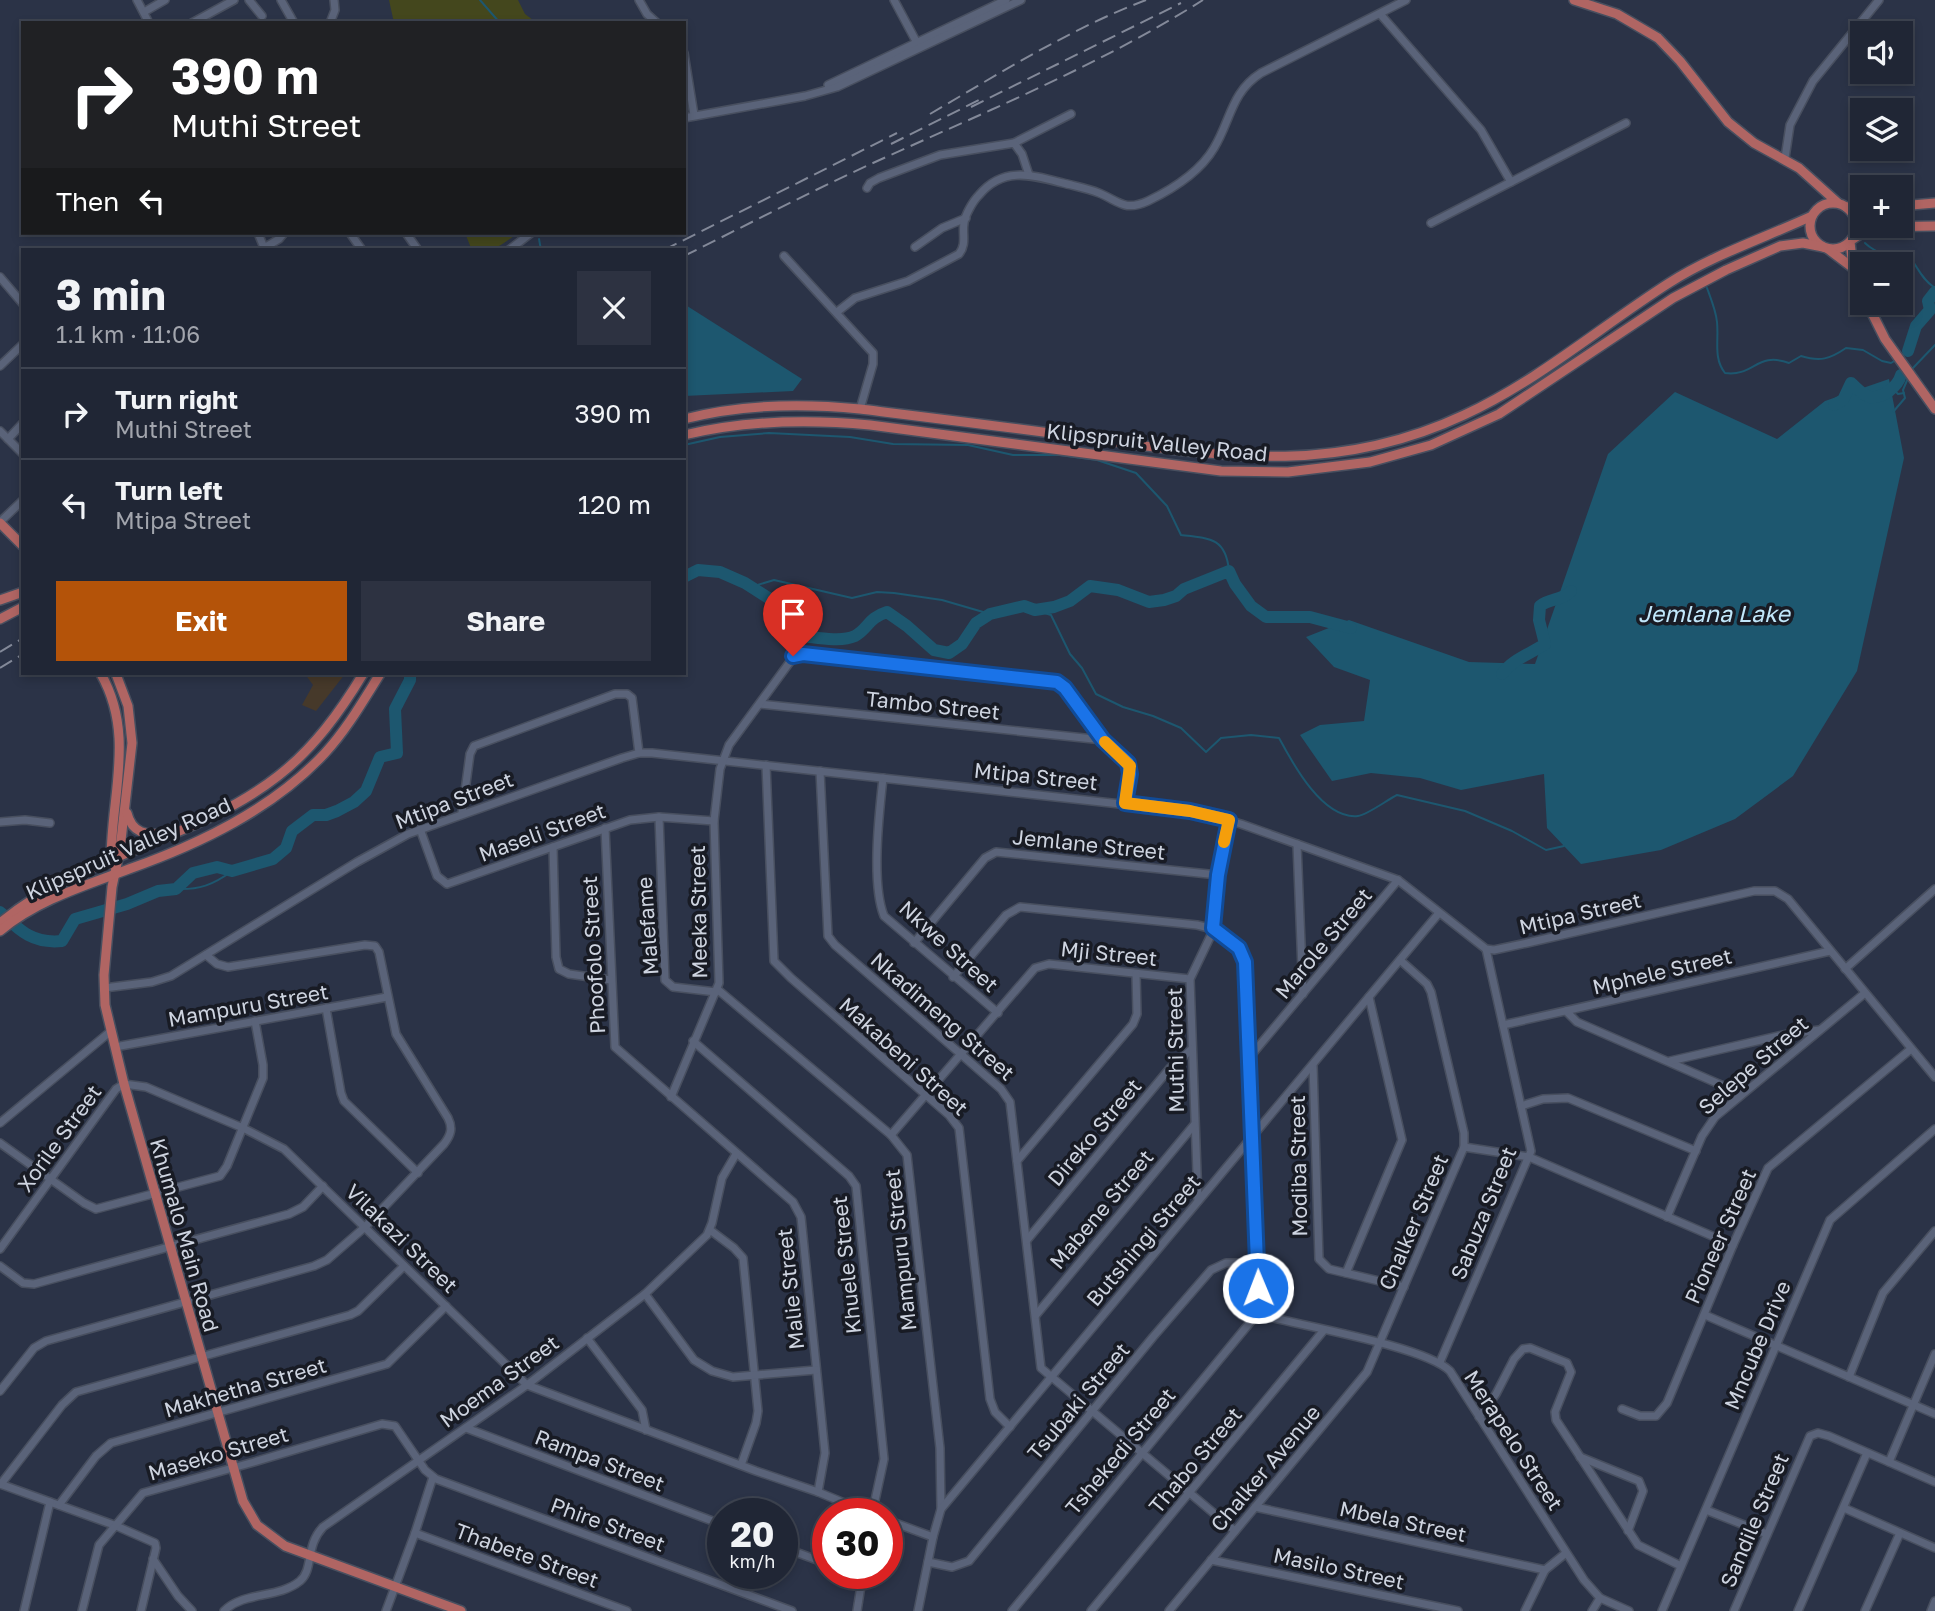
<!DOCTYPE html>
<html lang="en">
<head>
<meta charset="utf-8">
<style>
	body { margin:0; font-family:"Golos Text",sans-serif; background:#2d3241; color:#f1f3f6; height:100vh; display:flex; flex-direction:column; font-size:26px; white-space:nowrap }
	* { box-sizing:border-box; margin:0 }
	p { font-size:23px; color:#a2a5ad }
	.icon { flex:none; width:38px; height:38px; fill:none; stroke:currentColor; stroke-width:2; stroke-linecap:round; stroke-linejoin:round }
	.map { position:relative; flex:1; overflow:hidden }
	.side { position:absolute; left:21px; top:248px; width:665px; height:427px; display:flex; flex-direction:column; background:#202635; border-radius:0px; box-shadow:0 4px 10px #0003,0 0 0 2px #3d4350 }
	.side>* { flex:none }
	.guide { position:absolute; left:21px; top:21px; width:665px; height:214px; border-radius:0px; box-shadow:0 4px 10px #0003,0 0 0 2px #3d4350; background:#202124; color:#fff; overflow:hidden }
	.fabs { position:absolute; left:1850px; top:21px; display:grid; gap:14px }
	.fabs a { display:grid; place-items:center; width:63px; height:63px; border-radius:0px; background:#202635; box-shadow:0 4px 10px #0003,0 0 0 2px #3d4350; font-size:35px }
	.speed { position:absolute; left:707px; top:1498px; display:flex; gap:14px; font-size:35px; font-weight:700; text-align:center }
	.speed>* { display:grid; place-content:center; width:91px; height:91px; border-radius:50%; background:#202635; box-shadow:0 4px 10px #0003,0 0 0 2px #3d4350; line-height:1 }
	.speed small { font-size:18px; font-weight:400 }
	.speed .limit { border:10px solid #d22; background:#fff; color:#111 }
	.pin { position:absolute; display:grid; place-items:center; width:60px; height:60px; color:#fff; margin:-72px -30px; border-radius:50% 50% 50% 0; rotate:-45deg; box-shadow:0 0 7px #0007 }
	.pin .icon { rotate:45deg }
	.me { position:absolute; width:77px; margin:-38px; rotate:359deg; stroke-linejoin:round; filter:drop-shadow(0 0 5px #0008) }
	.turn { display:flex; align-items:center; gap:24px; height:147px; padding:0 35px; font-size:32px }
	.turn .icon { width:91px; height:91px; stroke-width:2.5 }
	.turn b { display:block; font-size:49px; line-height:60px }
	.then { display:flex; align-items:center; height:66px; padding:0 35px; background:#0003; gap:14px; font-size:26px }
	.round { display:grid; place-items:center; flex:none; width:74px; height:74px; border-radius:0px; background:#2d3241 }
	.overview { display:flex; align-items:center; justify-content:space-between; height:119px; padding:0 35px }
	h1 { font-size:42px; font-weight:700; line-height:52px }
	.button { display:flex; gap:14px; margin-top:auto; padding:14px 35px }
	.button a { flex:1; height:80px; border-radius:0px; background:#b45309; color:#fff; font-size:28px; font-weight:700; line-height:80px; text-align:center }
	.button a+a { background:#2d3241; color:#f1f3f6 }
	ul { padding:0; list-style:none }
	li { display:flex; align-items:center; gap:21px; height:91px; padding:0 35px; border-top:2px solid #3d4350 }
	li div { flex:1 }
	li b { display:block; font-size:26px }
	li em { font-style:normal }
	.map>svg:first-child { display:block }
	.commercial { fill:#46392a }
	.green { fill:#44471d }
	.water { fill:#1d576f }
	.lines { fill:none; stroke-linecap:round; stroke-linejoin:round }
	.stream { stroke:#1d576f; stroke-width:2 }
	.river { stroke:#1d576f; stroke-width:12 }
	.minor-casing { stroke:#484f5f; stroke-width:10 }
	.major-casing { stroke:#484f5f; stroke-width:12 }
	.minor { stroke:#5a6379; stroke-width:7 }
	.major { stroke:#b06563; stroke-width:9 }
	.rail { stroke:#838999; stroke-width:2; stroke-dasharray:14 7; stroke-linecap:butt }
	.route-casing { stroke:#114b97; stroke-width:18 }
	.route { stroke:#1a73e8; stroke-width:12 }
	.slow { stroke:#f59e0b; stroke-width:12 }
	.labels { text-anchor:middle; dominant-baseline:central; stroke-width:7; stroke-linejoin:round; paint-order:stroke }
	.street-label { font-size:21px; fill:#ced4e0; stroke:#181b24 }
	.water-label { font-size:23px; font-style:italic; fill:#c1e7fa; stroke:#181b24 }
</style>
</head>
<body>
<div class="map">
<svg width="1935" height="1611" viewBox="0 0 1935 1611">
	<rect width="100%" height="100%" fill="#2b3347"/>
	<!-- commercial -->
	<polygon class="commercial" points="305,674 345,674 316,711 302,705 313,685"/>
	<!-- green -->
	<g class="green">
		<polygon points="389,0 518,0 525,14 537,23 394,23"/>
		<path d="M465,233H518C502,244 491,256 471,248Z"/>
	</g>
	<!-- water -->
	<g class="water">
		<polygon points="684,304 802,379 793,391 684,396"/>
		<polygon points="1889,379 1904,458 1857,671 1793,776 1735,819 1661,850 1581,864 1547,828 1544,774 1461,790 1420,778 1371,773 1332,781 1300,735 1320,725 1364,721 1370,680 1334,667 1306,637 1349,620 1469,662 1535,664 1608,454 1675,392 1777,439 1825,401"/>
	</g>
	<g class="lines">
		<!-- stream -->
		<g class="stream">
			<polyline points="480,0 500,23"/>
			<polyline points="539,239 541,250"/>
			<path d="M1865,243C1869,247 1878,253 1884,253C1893,254 1897,249 1906,254C1916,261 1919,278 1935,288"/>
			<path d="M1707,288C1711,299 1716,311 1717,322C1719,340 1713,358 1725,373C1754,377 1757,351 1789,363L1801,356C1820,362 1830,359 1846,348L1863,350L1882,361L1891,363L1896,360"/>
			<polyline points="1916,326 1920,314 1929,304"/>
			<polyline points="1900,356 1908,351"/>
			<polyline points="1912,369 1935,345"/>
			<polyline points="1892,388 1898,394 1904,393"/>
			<polyline points="1893,412 1905,398 1903,390 1908,378"/>
			<path d="M684,445L720,437L769,433L850,437L893,444L968,445L1013,455H1059L1097,460L1136,473L1167,506L1181,535C1210,538 1226,538 1229,571"/>
			<polyline points="751,587 774,580 852,598 877,592 894,593 942,600 990,614"/>
			<path d="M1035,610L1051,615L1070,654L1082,668L1096,694L1123,707L1153,716L1181,728L1206,752L1221,738L1251,735L1279,738C1293,764 1323,820 1358,816C1367,815 1387,800 1397,795L1465,811L1512,831L1546,850L1564,846"/>
			<path d="M176,889C199,890 213,885 232,871"/>
		</g>
		<!-- river -->
		<g class="river">
			<polyline points="1908,351 1916,326 1930,310 1928,301 1935,292"/>
			<path d="M1834,405L1843,400L1851,383C1856,387 1862,395 1870,397C1883,399 1898,386 1901,375"/>
			<path d="M684,577L698,570L720,572L745,583L786,609L809,637C823,638 841,642 855,636C868,629 868,618 887,612L907,626L934,650L949,653L962,644L976,623L990,614L1024,606L1035,610L1054,607L1070,601L1090,586L1118,590L1149,602L1164,600L1176,596L1184,589L1229,571L1235,584L1251,606L1266,617H1310L1351,628"/>
			<path d="M1502,674C1513,659 1530,654 1545,644L1539,620L1540,606C1549,598 1562,601 1571,591"/>
			<path d="M0,912C20,931 33,944 62,941L75,919L127,904L158,891L176,889L193,873L217,867L232,871L273,859L286,848L292,831L313,815H326L337,811L354,802L366,791L380,757L397,753L395,709L410,680V674"/>
		</g>
		<!-- minor casing -->
		<g class="minor-casing">
			<g id="minor">
				<polyline points="137,0 149,23"/>
				<polyline points="249,0 262,16"/>
				<polyline points="281,0 294,23"/>
				<polyline points="639,0 647,14 657,23"/>
				<polyline points="894,0 917,43"/>
				<polyline points="144,12 165,0"/>
				<polyline points="1381,15 1481,130 1511,182"/>
				<polyline points="192,23 234,0"/>
				<polyline points="330,23 335,10 334,0"/>
				<polyline points="684,53 694,115"/>
				<polyline points="828,85 1006,0"/>
				<polyline points="684,118 805,96 837,87 1021,0"/>
				<polyline points="1014,143 1071,114"/>
				<polyline points="1785,158 1790,125 1813,81 1879,0"/>
				<polyline points="867,188 870,183 879,178 940,155 1014,143 1022,154 1029,175"/>
				<polyline points="1431,223 1626,123"/>
				<polyline points="258,233 265,250"/>
				<polyline points="350,233 362,250"/>
				<polyline points="406,233 418,250"/>
				<polyline points="915,247 942,228 966,218"/>
				<polyline points="264,248 279,239 284,233"/>
				<polyline points="509,250 531,233"/>
				<polyline points="784,256 873,353 873,364 860,409"/>
				<polyline points="0,277 23,304"/>
				<path d="M837,312L855,298L908,281L959,254C967,244 962,234 964,223C965,215 973,201 979,195C1003,166 1032,175 1063,183C1074,186 1087,188 1099,193C1119,201 1124,212 1148,201C1173,189 1200,172 1214,148C1231,120 1231,92 1261,73L1406,0"/>
				<polyline points="0,366 23,344"/>
				<polyline points="0,431 23,454"/>
				<polyline points="8,439 23,423"/>
				<polyline points="0,522 23,500"/>
				<polyline points="760,704 1103,740"/>
				<polyline points="766,765 774,961 791,978 949,1115 959,1128 990,1399 995,1412 1010,1427"/>
				<polyline points="820,771 828,936 835,945 1001,1089 1010,1102 1041,1368 1235,1531"/>
				<path d="M883,778C879,814 871,883 884,916L998,1013"/>
				<polyline points="462,813 470,754 474,746 615,694 627,694 632,698 639,753"/>
				<polyline points="659,817 665,980 673,987 716,992"/>
				<polyline points="0,822 25,820 50,823"/>
				<polyline points="605,828 615,1047 793,1202 801,1217 825,1453 818,1492"/>
				<polyline points="420,829 437,876 447,884 630,820 659,817 714,821"/>
				<polyline points="1297,844 1303,994"/>
				<polyline points="553,847 556,957 559,969 569,974 611,980"/>
				<polyline points="914,943 985,858 996,852 1218,875"/>
				<polyline points="1845,969 1935,889"/>
				<path d="M953,977L1006,915L1020,907L1197,925C1217,929 1240,940 1245,962L1248,1060L1257,1263V1314"/>
				<polyline points="104,988 152,982 171,976 357,862 408,834 622,758 639,753 652,753 1203,813 1241,824 1398,880 1486,949 1494,950 1527,943 1754,891 1775,891 1788,899 1935,1077"/>
				<polyline points="717,989 891,1135 907,1155 940,1448 941,1509"/>
				<polyline points="326,1008 341,1093 344,1101 418,1173"/>
				<polyline points="1566,1011 1577,1022 1742,1094"/>
				<polyline points="1503,1025 1830,951"/>
				<polyline points="693,1041 849,1176 856,1186 884,1459 872,1514"/>
				<polyline points="115,1047 387,997"/>
				<polyline points="1248,1059 1398,880"/>
				<polyline points="1670,1061 1783,1035 1819,1030"/>
				<polyline points="1313,1065 1319,1259 1329,1269 1404,1287"/>
				<polyline points="671,1097 719,983 714,821 720,769 729,745 795,655 1051,681 1061,684 1103,740 1128,763 1130,770 1125,803"/>
				<polyline points="1521,1106 1543,1099 1568,1098 1696,1151"/>
				<polyline points="0,1123 111,1031"/>
				<polyline points="891,1135 1035,968 1049,964 1190,979"/>
				<polyline points="0,1143 84,1203 96,1209 220,1176 227,1166 263,1078 263,1065 255,1021"/>
				<polyline points="1464,1147 1529,1157 1733,1245"/>
				<polyline points="1017,1161 1133,1024 1137,1014 1136,974"/>
				<polyline points="1198,1201 1190,979 1212,933 1218,875 1229,820"/>
				<polyline points="1667,1217 1702,1136 1715,1117 1865,993"/>
				<polyline points="710,1230 734,1248 743,1258 758,1411 756,1423 741,1465"/>
				<polyline points="1027,1240 1170,1068 1192,1049"/>
				<polyline points="0,1249 116,1089 124,1084 146,1087 243,1128 284,1149 527,1385 756,1471 818,1492 871,1514"/>
				<polyline points="0,1266 23,1283 34,1284 289,1214 303,1207 323,1186"/>
				<polyline points="1346,1273 1402,1140 1369,997"/>
				<polyline points="645,1294 694,1360 712,1371 733,1377 816,1370"/>
				<path d="M1257,1314C1297,1325 1425,1346 1450,1371L1584,1580L1600,1598L1629,1611"/>
				<polyline points="1036,1315 1194,1125"/>
				<polyline points="1705,1315 1935,1414"/>
				<polyline points="587,1338 642,1410 646,1430"/>
				<polyline points="1440,1362 1531,1151 1486,949"/>
				<polyline points="1849,1377 1883,1293 1935,1231"/>
				<path d="M0,1391L34,1348L46,1341L314,1266L327,1260L365,1227L444,1144C451,1135 453,1128 448,1118L396,1034L379,952L375,946L365,945L228,967L217,964L206,955"/>
				<polyline points="1622,1409 1640,1416 1656,1416 1667,1403 1733,1245 1768,1168 1911,1049"/>
				<polyline points="1479,1417 1496,1394 1514,1359 1523,1349 1530,1348 1567,1363 1571,1372 1555,1412 1556,1420 1638,1545 1681,1566"/>
				<polyline points="466,1428 723,1525"/>
				<polyline points="1580,1457 1639,1481 1643,1491 1628,1531"/>
				<polyline points="1889,1462 1935,1354"/>
				<polyline points="0,1484 114,1525 155,1543 156,1548 141,1611"/>
				<polyline points="1,1484 62,1405 76,1392 350,1315 358,1311 404,1266"/>
				<polyline points="59,1505 96,1456 111,1443 387,1364 446,1306"/>
				<polyline points="1255,1507 1545,1570"/>
				<polyline points="1844,1508 1935,1548"/>
				<polyline points="1706,1510 1767,1534"/>
				<polyline points="887,1520 933,1537"/>
				<polyline points="415,1533 627,1611"/>
				<polyline points="782,1547 828,1564"/>
				<polyline points="153,1559 178,1596 192,1611"/>
				<polyline points="1211,1560 1458,1611"/>
				<polyline points="928,1562 952,1567 969,1561 1153,1337 1211,1270 1226,1263 1257,1263"/>
				<polyline points="24,1611 50,1502"/>
				<polyline points="82,1611 99,1545 143,1493 254,1462 382,1424 395,1426 425,1470 436,1479 792,1611"/>
				<path d="M224,1611C244,1591 278,1599 300,1581C314,1569 305,1546 323,1527L527,1385L645,1294L707,1235L712,1223L722,1178L736,1154"/>
				<polyline points="386,1611 415,1533 433,1477"/>
				<polyline points="857,1611 863,1573"/>
				<polyline points="918,1611 933,1537 941,1509 1439,913"/>
				<polyline points="1012,1611 1257,1314"/>
				<polyline points="1091,1611 1324,1330"/>
				<polyline points="1169,1611 1367,1372 1464,1147 1464,1133 1431,992 1427,984 1400,960"/>
				<polyline points="1525,1611 1545,1570 1566,1553"/>
				<polyline points="1592,1611 1600,1598"/>
				<polyline points="1662,1611 1830,1220 1935,1129"/>
				<polyline points="1734,1611 1810,1436 1818,1433 1829,1436 1935,1482"/>
				<polyline points="1798,1611 1867,1453"/>
				<polyline points="1865,1611 1900,1533"/>
				<polyline points="1931,1611 1935,1601"/>
			</g>
		</g>
		<!-- major casing -->
		<g class="major-casing">
			<g id="major">
				<polyline points="1574,0 1617,14 1658,38 1680,61 1728,122 1754,143 1799,168 1838,203"/>
				<circle cx="1833" cy="226" r="23"/>
				<polyline points="1900,206 1935,203"/>
				<polyline points="1846,207 1862,208"/>
				<polyline points="1853,239 1868,229 1877,227 1935,226"/>
				<polyline points="1850,242 1853,268 1862,291"/>
				<polyline points="1828,249 1853,268"/>
				<polyline points="1867,303 1885,339 1935,409"/>
				<path d="M684,419C742,404 801,403 860,409C933,418 1007,427 1080,437C1218,456 1332,477 1464,415C1538,381 1600,327 1669,283C1713,255 1764,238 1812,216"/>
				<path d="M684,435C746,420 807,419 870,425L1221,471L1288,472L1370,462L1431,445L1499,414L1673,298L1726,270L1780,246L1803,243L1823,247"/>
				<polyline points="0,523 23,546"/>
				<polyline points="0,600 23,592"/>
				<polyline points="0,619 23,607"/>
				<path d="M101,674C136,736 110,798 111,864"/>
				<polyline points="116,674 128,706 132,743 120,849 112,887 104,975 105,1005 124,1084 243,1501 257,1525 285,1546 461,1611"/>
				<path d="M127,813C132,833 146,836 165,833"/>
				<path d="M0,923C81,855 195,841 278,776C314,748 340,712 363,674"/>
				<path d="M0,931C37,900 84,886 129,869C200,844 273,809 325,753C347,729 363,701 380,674"/>
			</g>
		</g>
		<!-- minor -->
		<use href="#minor" class="minor"/>
		<!-- major -->
		<use href="#major" class="major"/>
		<!-- rail -->
		<g class="rail">
			<polyline points="971,107 1181,3"/>
			<path d="M930,114C1000,73 1070,29 1146,0"/>
			<polyline points="891,144 979,100"/>
			<polyline points="664,250 897,133"/>
			<path d="M684,256C751,223 817,188 884,158C992,109 1103,63 1203,0"/>
			<polyline points="0,652 23,638"/>
			<polyline points="0,668 23,654"/>
		</g>
	</g>
	<g class="lines">
		<!-- route casing -->
		<g class="route-casing">
			<polyline id="route" points="793,656 803,654 1057,682 1065,688 1103,740 1128,763 1130,774 1125,803 1190,811 1229,820 1218,875 1213,928 1239,948 1245,962 1258,1288"/>
		</g>
		<!-- route -->
		<use href="#route" class="route"/>
		<!-- slow -->
		<polyline class="slow" points="1105,742 1130,766 1125,803 1190,811 1229,820 1224,842"/>
	</g>
	<g class="labels">
		<!-- street labels -->
		<g class="street-label">
			<text transform="translate(1157 442) rotate(6)">Klipspruit Valley Road</text>
			<text transform="translate(933 705) rotate(6)">Tambo Street</text>
			<text transform="translate(1036 776) rotate(6)">Mtipa Street</text>
			<text transform="translate(454 800) rotate(-21)">Mtipa Street</text>
			<text transform="translate(542 832) rotate(-20)">Maseli Street</text>
			<text transform="translate(1089 844) rotate(6)">Jemlane Street</text>
			<text transform="translate(128 848) rotate(-24)">Klipspruit Valley Road</text>
			<text transform="translate(698 912) rotate(-91)">Meeka Street</text>
			<text transform="translate(1580 913) rotate(-13)">Mtipa Street</text>
			<text transform="translate(647 926) rotate(-94)">Malefame</text>
			<text transform="translate(1323 943) rotate(-50)">Marole Street</text>
			<text transform="translate(949 946) rotate(42)">Nkwe Street</text>
			<text transform="translate(1109 953) rotate(6)">Mji Street</text>
			<text transform="translate(593 955) rotate(-93)">Phoofolo Street</text>
			<text transform="translate(1662 971) rotate(-13)">Mphele Street</text>
			<text transform="translate(248 1005) rotate(-10)">Mampuru Street</text>
			<text transform="translate(943 1016) rotate(41)">Nkadimeng Street</text>
			<text transform="translate(1175 1050) rotate(-91)">Muthi Street</text>
			<text transform="translate(904 1056) rotate(42)">Makabeni Street</text>
			<text transform="translate(1753 1065) rotate(-41)">Selepe Street</text>
			<text transform="translate(1094 1132) rotate(-50)">Direko Street</text>
			<text transform="translate(59 1138) rotate(-54)">Xorile Street</text>
			<text transform="translate(1298 1166) rotate(-91)">Modiba Street</text>
			<text transform="translate(1101 1209) rotate(-50)">Mabene Street</text>
			<text transform="translate(1483 1213) rotate(-68)">Sabuza Street</text>
			<text transform="translate(1413 1222) rotate(-67)">Chalker Street</text>
			<text transform="translate(185 1235) rotate(74)">Khumalo Main Road</text>
			<text transform="translate(1720 1236) rotate(-66)">Pioneer Street</text>
			<text transform="translate(402 1238) rotate(44)">Vilakazi Street</text>
			<text transform="translate(1143 1240) rotate(-50)">Butshingi Street</text>
			<text transform="translate(900 1250) rotate(-96)">Mampuru Street</text>
			<text transform="translate(846 1265) rotate(-96)">Khuele Street</text>
			<text transform="translate(790 1289) rotate(-96)">Malie Street</text>
			<text transform="translate(1757 1345) rotate(-67)">Mncube Drive</text>
			<text transform="translate(499 1381) rotate(-36)">Moema Street</text>
			<text transform="translate(245 1387) rotate(-16)">Makhetha Street</text>
			<text transform="translate(1078 1401) rotate(-50)">Tsubaki Street</text>
			<text transform="translate(1514 1440) rotate(57)">Merapelo Street</text>
			<text transform="translate(1120 1451) rotate(-50)">Tshekedi Street</text>
			<text transform="translate(218 1453) rotate(-16)">Maseko Street</text>
			<text transform="translate(600 1460) rotate(21)">Rampa Street</text>
			<text transform="translate(1195 1460) rotate(-50)">Thabo Street</text>
			<text transform="translate(1265 1468) rotate(-50)">Chalker Avenue</text>
			<text transform="translate(1754 1520) rotate(-67)">Sandile Street</text>
			<text transform="translate(1403 1521) rotate(12)">Mbela Street</text>
			<text transform="translate(608 1524) rotate(20)">Phire Street</text>
			<text transform="translate(527 1555) rotate(20)">Thabete Street</text>
			<text transform="translate(1339 1568) rotate(12)">Masilo Street</text>
		</g>
		<!-- water labels -->
		<g class="water-label">
			<text x="1714" y="613">Jemlana Lake</text>
		</g>
	</g>
</svg>
<div class="fabs">
<a><svg class="icon" aria-label="sound" viewBox="0 0 24 24"><path d="M4 9h4l5-4v14l-5-4H4zM17 9q2 3 0 6"/></svg></a>
<a><svg class="icon" aria-label="layers" viewBox="0 0 24 24"><path d="M12 4l9 5-9 5-9-5zM3 14l9 5 9-5"/></svg></a>
<a>+</a>
<a>−</a>
</div>
<div class="speed"><div>20<small>km/h</small></div><div class="limit">30</div></div>
<div class="pin" style="left:793px;top:656px;background:#d93025"><svg class="icon" aria-label="arrive" viewBox="0 0 24 24"><path d="M6 21V4h12l-3 4 3 4H6"/></svg></div>
<svg class="me" style="left:1258px;top:1288px" viewBox="-20 -20 40 40"><circle r="17" fill="#1a73e8" stroke="#fff" stroke-width="3"/><path d="M0-11L8 9 0 5-8 9z" fill="#fff"/></svg>
<div class="guide">
<div class="turn"><svg class="icon" aria-label="right" viewBox="0 0 24 24"><path d="M7 20v-9h11M14 6l5 5-5 5"/></svg><div><b>390 m</b>Muthi Street</div></div>
<div class="then">Then<svg class="icon" aria-label="left" viewBox="0 0 24 24"><path d="M17 20v-9H6M10 6l-5 5 5 5"/></svg></div>
</div>
<section class="side">
<div class="overview"><div><h1>3 min</h1><p>1.1 km · 11:06</p></div><a class="round"><svg class="icon" aria-label="close" viewBox="0 0 24 24"><path d="M6 6l12 12M18 6L6 18"/></svg></a></div>
<ul>
<li><svg class="icon" aria-label="right" viewBox="0 0 24 24"><path d="M7 20v-9h11M14 6l5 5-5 5"/></svg><div><b>Turn right</b><p>Muthi Street</p></div><em>390 m</em></li>
<li><svg class="icon" aria-label="left" viewBox="0 0 24 24"><path d="M17 20v-9H6M10 6l-5 5 5 5"/></svg><div><b>Turn left</b><p>Mtipa Street</p></div><em>120 m</em></li>
</ul>
<div class="button"><a>Exit</a><a>Share</a></div>
</section>
</div>
</body>
</html>
